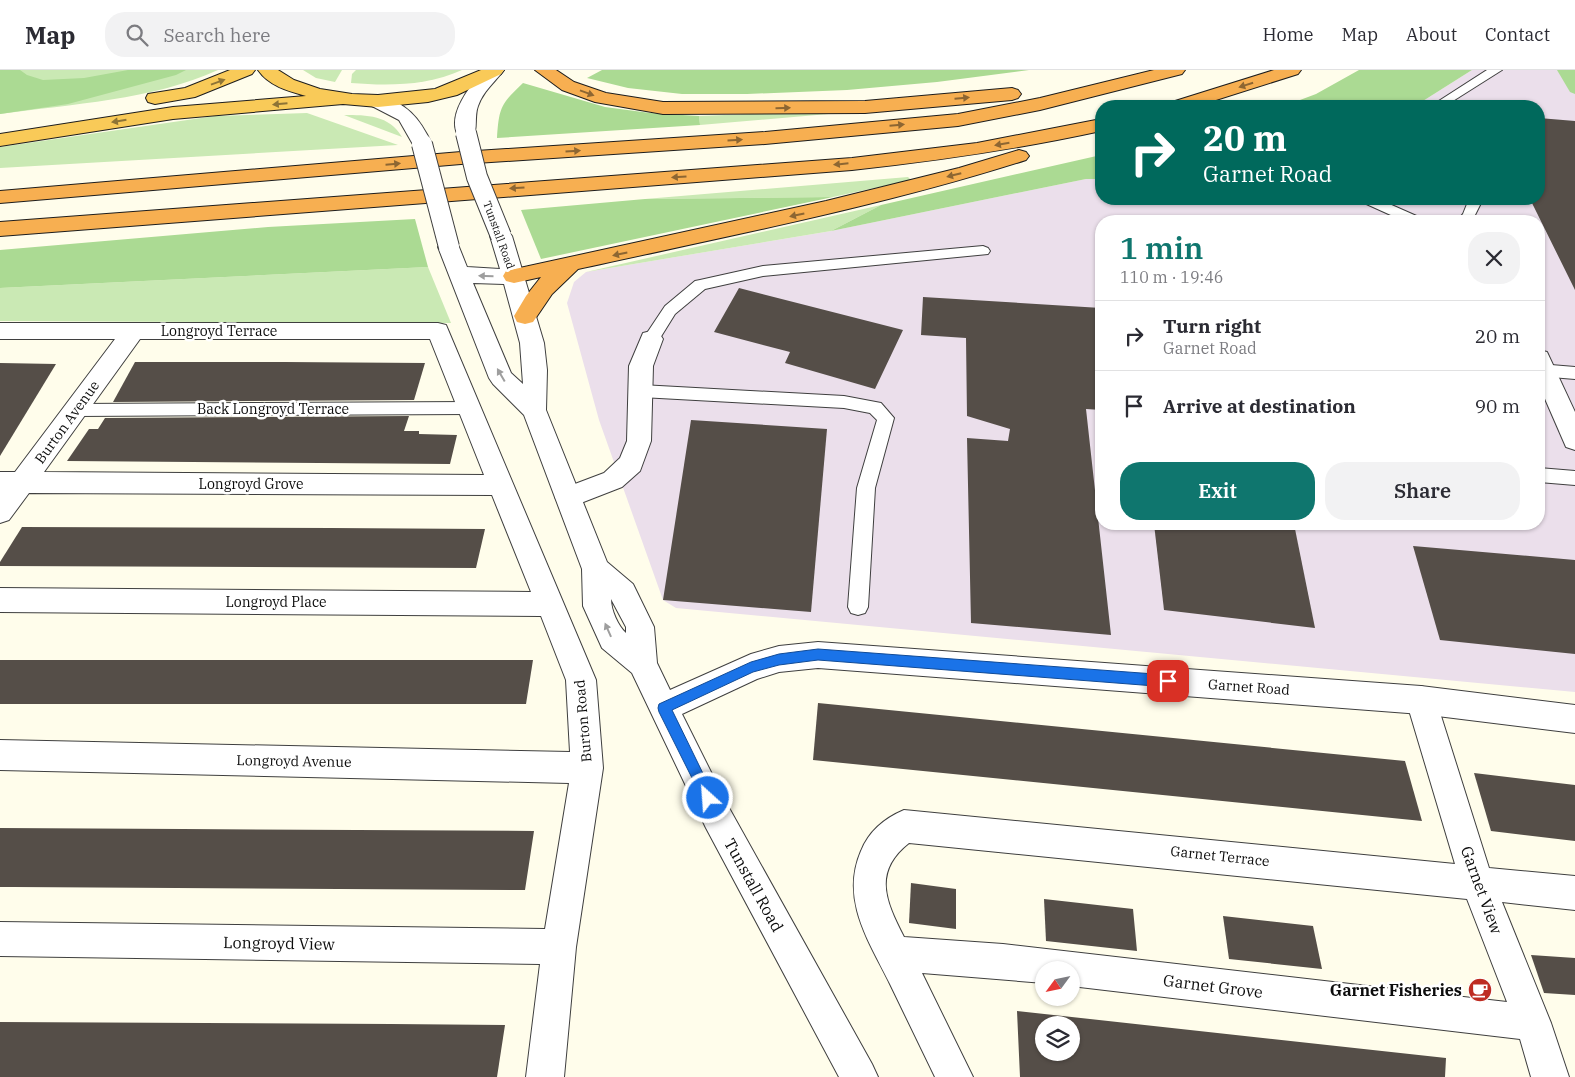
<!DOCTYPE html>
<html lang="en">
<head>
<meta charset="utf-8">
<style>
	body { margin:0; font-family:"IBM Plex Serif",serif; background:#f2f2f3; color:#2b2b33; height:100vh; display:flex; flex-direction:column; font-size:19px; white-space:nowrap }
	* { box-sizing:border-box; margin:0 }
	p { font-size:16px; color:#7c7c81 }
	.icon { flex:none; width:28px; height:28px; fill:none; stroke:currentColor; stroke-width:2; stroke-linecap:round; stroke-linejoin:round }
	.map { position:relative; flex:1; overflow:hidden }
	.panel { position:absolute; left:1095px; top:145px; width:450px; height:315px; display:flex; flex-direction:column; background:#fff; border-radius:20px; box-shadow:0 1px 4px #0004 }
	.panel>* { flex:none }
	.top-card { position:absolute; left:1095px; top:30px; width:450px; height:105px; border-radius:20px; box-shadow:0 1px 4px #0004; background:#00695c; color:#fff; overflow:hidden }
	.needle { width:32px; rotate:237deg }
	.buttons { position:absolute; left:1035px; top:891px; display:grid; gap:10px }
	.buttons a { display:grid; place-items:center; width:45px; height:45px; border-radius:50%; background:#fff; box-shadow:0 1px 4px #0004; font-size:25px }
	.pin { position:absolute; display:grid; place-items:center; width:42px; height:42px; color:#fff; margin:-21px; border-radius:10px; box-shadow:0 2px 8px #0006 }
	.me { position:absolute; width:55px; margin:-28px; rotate:334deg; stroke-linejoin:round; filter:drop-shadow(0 0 4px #0008) }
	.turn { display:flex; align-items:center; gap:18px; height:105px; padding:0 25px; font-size:22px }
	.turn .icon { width:65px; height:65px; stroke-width:2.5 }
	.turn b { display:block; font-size:35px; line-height:42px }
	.round { display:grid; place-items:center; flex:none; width:52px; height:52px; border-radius:20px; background:#f2f2f3 }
	.overview { display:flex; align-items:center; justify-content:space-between; height:85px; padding:0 25px }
	h1 { font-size:30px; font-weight:600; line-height:38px; color:#0f766e }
	.button { display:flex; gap:10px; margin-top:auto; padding:10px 25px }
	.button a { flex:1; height:58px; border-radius:20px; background:#0f766e; color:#fff; font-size:20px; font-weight:600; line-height:58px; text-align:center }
	.button a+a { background:#f2f2f3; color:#2b2b33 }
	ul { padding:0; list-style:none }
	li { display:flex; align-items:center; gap:15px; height:70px; padding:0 25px; border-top:1px solid #e1e1e2 }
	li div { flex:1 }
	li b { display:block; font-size:19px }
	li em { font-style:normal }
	header { display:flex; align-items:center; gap:30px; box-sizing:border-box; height:70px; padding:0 25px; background:#fff; border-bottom:1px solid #e1e1e2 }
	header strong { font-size:24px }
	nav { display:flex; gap:28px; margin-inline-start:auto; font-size:18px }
	.search { width:350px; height:45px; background:#f2f2f3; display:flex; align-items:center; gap:12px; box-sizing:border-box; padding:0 18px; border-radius:20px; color:#7c7c81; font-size:19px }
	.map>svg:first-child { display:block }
	.industrial { fill:#ebdfeb; fill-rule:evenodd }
	.green { fill:#cae9b4 }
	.forest { fill:#abda93 }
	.building { fill:#554e48; fill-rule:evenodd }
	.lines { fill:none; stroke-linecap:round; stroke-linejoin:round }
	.service-casing { stroke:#3f3f3f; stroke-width:2 }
	.minor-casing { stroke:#3f3f3f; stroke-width:2 }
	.tertiary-casing { stroke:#3f3f3f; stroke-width:2 }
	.trunk-casing { stroke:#1d1d1d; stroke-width:2 }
	.motorway-casing { stroke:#1d1d1d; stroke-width:2 }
	.service { fill:#fff; fill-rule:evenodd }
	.minor { fill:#fff; fill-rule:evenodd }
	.tertiary { fill:#fff; fill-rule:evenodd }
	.trunk { fill:#f9ca58; fill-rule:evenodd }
	.motorway { fill:#f7af51; fill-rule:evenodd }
	.tertiary-bridge-casing { stroke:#3f3f3f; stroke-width:22; stroke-linecap:butt }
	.tertiary-bridge { stroke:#fff; stroke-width:20 }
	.oneway { fill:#8e7436 }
	.oneway2 { fill:#8d6632 }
	.oneway3 { fill:#9e9e9e }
	.route { fill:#1a73e8; stroke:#114b97 }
	.labels { text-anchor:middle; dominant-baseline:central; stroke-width:5; stroke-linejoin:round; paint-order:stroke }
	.far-street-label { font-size:11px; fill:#0c0c0c; stroke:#fff }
	.street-label { font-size:14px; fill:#0c0c0c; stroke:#fff }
	.near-street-label { font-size:16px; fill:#0c0c0c; stroke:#fff }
	.near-poi-label { font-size:16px; font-weight:bold; fill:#0c0c0c; stroke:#fff; text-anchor:end }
</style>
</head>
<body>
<header>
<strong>Map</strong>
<div class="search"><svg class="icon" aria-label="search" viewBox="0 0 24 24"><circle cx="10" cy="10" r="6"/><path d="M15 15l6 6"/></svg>Search here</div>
<nav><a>Home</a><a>Map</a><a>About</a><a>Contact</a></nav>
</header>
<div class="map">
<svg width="1575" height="1007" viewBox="0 0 1575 1007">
	<rect width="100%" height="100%" fill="#fffdeb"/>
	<!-- industrial -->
	<path class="industrial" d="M1472,0H1575V622L676,538L663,530L599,350L567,233L574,212L586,202L831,161L1086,109H1101V129H1539V36H1415ZM1101,151H1539V454H1101Z"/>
	<!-- green -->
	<g class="green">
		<path d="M0,0H218C153,30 71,34 0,44Z"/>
		<polygon points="303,0 342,0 335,12 316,8"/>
		<path d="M356,0H462C427,16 388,16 351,13L352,4Z"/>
		<polygon points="886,39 700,55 699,46"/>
		<polygon points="307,43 398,75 0,98 0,77 215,46"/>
		<path d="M344,45C367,45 389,45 402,67Z"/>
		<polygon points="908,107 911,110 833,127 645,129"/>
		<polygon points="881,135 831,161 586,202"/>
		<polygon points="428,197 451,253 0,251 0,218"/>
	</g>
	<!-- forest -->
	<g class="forest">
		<polygon points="0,0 20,0 27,5 43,10 84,8 128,0 186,0 176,5 68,34 0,44"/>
		<polygon points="602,0 1029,0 937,12 847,20 747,24 682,24 628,18 587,8"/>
		<polygon points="1359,0 1472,0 1415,36 1284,36 1316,24"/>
		<polygon points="1557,0 1575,0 1575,24 1570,22"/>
		<path d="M523,13L605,37L650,43L699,46L700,55L497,68C499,37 501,34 523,13Z"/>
		<polygon points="1101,85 1101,109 1086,109 831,161 881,135"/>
		<polygon points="833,127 541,189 521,140 645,129"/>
		<polygon points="415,149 428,197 0,218 0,180 268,157"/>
	</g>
	<!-- building -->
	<g class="building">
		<polygon points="1539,48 1575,51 1575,220 1530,129 1539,129"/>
		<polygon points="739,218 903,260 875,319 785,293 790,282 714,262"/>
		<polygon points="923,227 1101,238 1101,340 1086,339 1111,565 971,553 967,368 1008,371 1010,359 967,346 966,268 921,265"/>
		<polygon points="135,292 285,292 425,293 414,330 113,332"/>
		<polygon points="0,293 56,294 0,386"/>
		<polygon points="409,346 404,361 419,361 419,364 457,365 450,394 67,391 89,359 98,359 105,348"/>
		<polygon points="691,350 827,359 811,542 663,530"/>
		<polygon points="1154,454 1294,454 1315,558 1164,540"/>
		<polygon points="22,457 331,458 485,459 476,498 0,496 0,492"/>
		<polygon points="1413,476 1575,490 1575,584 1440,570"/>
		<polygon points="0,590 533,590 526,634 0,634"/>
		<polygon points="818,633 1405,691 1422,751 813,690"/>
		<polygon points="1474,703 1575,715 1575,771 1491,761"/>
		<polygon points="0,758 182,759 534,761 525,820 15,817 0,817"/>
		<polygon points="911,813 956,819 956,859 909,853"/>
		<polygon points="1044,829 1133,839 1137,881 1046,871"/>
		<polygon points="1223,846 1313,856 1322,899 1229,889"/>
		<polygon points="1531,885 1575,888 1575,925 1544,923"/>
		<path d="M1017,941L1446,988L1445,1007H1020ZM1044,955H1071V982H1044Z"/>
		<polygon points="0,952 391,954 505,955 497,1007 0,1007"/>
	</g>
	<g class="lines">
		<!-- service casing -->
		<g class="service-casing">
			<g id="service">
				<polygon points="1487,0 1502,0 1445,36 1431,36"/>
				<polygon points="1360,129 1378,129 1421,148 1423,151 1404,151 1362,132"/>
				<polygon points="1469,129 1483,129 1472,151 1457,151 1463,144"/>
				<polygon points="983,176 988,178 990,181 988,184 763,206 705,219 675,244 657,273 651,275 645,273 643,269 665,236 695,211 700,210 763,196"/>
				<polygon points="1539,294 1575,297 1575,309 1539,306"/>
				<polygon points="641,315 844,326 881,333 894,348 875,418 868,537 865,543 858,545 851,543 848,537 857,418 877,350 870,343 844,338 641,327 635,325 633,321 635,317"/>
				<polygon points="471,332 477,334 479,338 477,342 471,344 76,346 70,344 68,340 70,336 76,334"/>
				<polygon points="1539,398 1575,401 1575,415 1539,412"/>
			</g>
		</g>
		<!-- minor casing -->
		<g class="minor-casing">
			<g id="minor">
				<path d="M0,253H438L446,255L596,610L603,698L576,877L564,1007H526L540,894L0,886V852L545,859L569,713L0,700V670L570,682L566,610L541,546L0,542V518L531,522L492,425L29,423L9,450L0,453V402H15L115,269H0ZM140,269H430L484,405L44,402Z"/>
				<polygon points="651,261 659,263 663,269 653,296 651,371 640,401 622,417 568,438 559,434 555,427 559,420 604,403 620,388 627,371 629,296 643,263"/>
				<polygon points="1539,280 1547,282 1575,342 1575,380 1566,377 1539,315"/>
				<path d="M1421,616L1432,620L1436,630L1489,798L1575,806V840L1502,832L1551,953L1569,1007H1531L1520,969L1071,916V900H1044V913L922,903L973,1007H935C920,976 905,945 890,914C869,871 840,830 861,781C869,761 885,748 904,740L1455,794L1406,630L1410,620ZM909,773L1467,829L1507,932L1003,874L904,867C886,832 872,802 909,773Z"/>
			</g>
		</g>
		<!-- tertiary casing -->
		<g class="tertiary-casing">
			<g id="tertiary">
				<path d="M485,0H504C495,12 483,21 478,36C474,46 478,59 473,67L466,69L459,67C445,46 471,14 485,0Z"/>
				<path d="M377,25C407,33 419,47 432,74L429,78L422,80L415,78L399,50L370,35L368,31L370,27Z"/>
				<path d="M501,159L508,161L512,166L544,273L547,300L546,340L607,492L633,514L654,557L657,593L670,620L751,584L779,576L818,572L1421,616L1575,635V663L1421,644L818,598L779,602L757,609L682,644L728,736L872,994L878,1007H839L706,758L632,603L602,578L583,536L582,499L524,345L493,314L489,308L438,177L441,172L449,170L457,172L467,197L500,199L490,166L494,161ZM473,213L504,214L520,273L523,314L511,303ZM611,529L626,557V563C618,556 611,540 611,529Z"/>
			</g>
		</g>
		<!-- trunk casing -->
		<g class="trunk-casing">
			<g id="trunk">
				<polygon points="230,0 255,0 252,4 195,27 155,34 148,32 146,28 148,24 185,18"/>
				<path d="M258,0H278L294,10L320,19L352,24L378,25L435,19L481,0H504L501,4L457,25L428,32L378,37L343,34L173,49L0,76V64L173,37L306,26C288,21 269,16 258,0Z"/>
			</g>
		</g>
		<!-- motorway casing -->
		<g class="motorway-casing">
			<g id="motorway">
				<polygon points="535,0 556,0 574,12 606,23 663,32 865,31 1012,18 1018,20 1021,24 1018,28 1012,30 865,43 663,44 595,32 562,20"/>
				<polygon points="1154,0 1185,0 1182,4 1040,40 958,56 765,74 461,94 0,133 0,121 461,82 765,62 958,44 1040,28"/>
				<polygon points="1274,0 1301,0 1298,4 1197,36 1170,36 1172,32"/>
				<path d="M1101,49V61C1018,79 936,91 852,100L0,166V152L852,88L977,73Z"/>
				<path d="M1019,80L1026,82L1029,86L1026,90C879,137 728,166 578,199L552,224L533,252L525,254L517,252L514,246L526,226L541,207L514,213L506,211L503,206L506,201L826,131L959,98Z"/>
			</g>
		</g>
		<!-- service -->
		<use href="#service" class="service"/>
		<!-- minor -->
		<use href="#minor" class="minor"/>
		<!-- tertiary -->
		<use href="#tertiary" class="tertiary"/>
		<!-- trunk -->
		<use href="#trunk" class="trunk"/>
		<!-- motorway -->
		<use href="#motorway" class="motorway"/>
		<!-- tertiary-bridge casing -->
		<g class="tertiary-bridge-casing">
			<g id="tertiary-bridge">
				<polyline points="466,63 477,107 501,166"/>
				<polyline points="422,74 449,177"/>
			</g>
		</g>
		<!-- tertiary-bridge -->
		<use href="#tertiary-bridge" class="tertiary-bridge"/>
	</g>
	<!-- one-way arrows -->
	<defs><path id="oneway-solid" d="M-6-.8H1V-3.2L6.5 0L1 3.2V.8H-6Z" transform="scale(1.25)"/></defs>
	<g class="oneway">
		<use href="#oneway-solid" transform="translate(218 12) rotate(-20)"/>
		<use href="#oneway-solid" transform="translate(280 34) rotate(175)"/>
		<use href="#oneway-solid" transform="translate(119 51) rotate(171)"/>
	</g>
	<g class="oneway2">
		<use href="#oneway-solid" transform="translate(1246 15) rotate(162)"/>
		<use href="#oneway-solid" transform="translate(587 23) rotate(20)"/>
		<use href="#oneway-solid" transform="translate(962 28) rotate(-5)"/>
		<use href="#oneway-solid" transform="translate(783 38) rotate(-1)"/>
		<use href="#oneway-solid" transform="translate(897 55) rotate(-5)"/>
		<use href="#oneway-solid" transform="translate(735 70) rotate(-4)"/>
		<use href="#oneway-solid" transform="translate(1002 74) rotate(170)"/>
		<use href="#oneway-solid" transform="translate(573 81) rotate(-4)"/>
		<use href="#oneway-solid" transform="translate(393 94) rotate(-5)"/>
		<use href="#oneway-solid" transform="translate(841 94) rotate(174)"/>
		<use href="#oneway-solid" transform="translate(954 105) rotate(166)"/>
		<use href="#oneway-solid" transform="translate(679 107) rotate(176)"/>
		<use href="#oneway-solid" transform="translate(517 118) rotate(176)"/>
		<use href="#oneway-solid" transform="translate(797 145) rotate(168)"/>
		<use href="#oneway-solid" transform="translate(620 184) rotate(168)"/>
	</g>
	<g class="oneway3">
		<use href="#oneway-solid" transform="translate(486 206) rotate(-179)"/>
		<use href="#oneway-solid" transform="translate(501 305) rotate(-120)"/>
		<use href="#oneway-solid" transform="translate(608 560) rotate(-114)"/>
	</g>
	<!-- route -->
	<polygon class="route" points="818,579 1168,605 1172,607 1174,611 1172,615 1168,617 818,590 779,595 753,602 672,640 715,728 713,732 708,734 704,732 659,642 658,638 659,634 751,592 779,584"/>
	<!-- icons -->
	<defs>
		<g id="cafe-disc" transform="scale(1.25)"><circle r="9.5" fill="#be2c22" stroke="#fff"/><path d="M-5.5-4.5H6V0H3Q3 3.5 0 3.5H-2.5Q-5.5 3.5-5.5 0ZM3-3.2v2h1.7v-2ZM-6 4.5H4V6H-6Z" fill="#fff"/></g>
	</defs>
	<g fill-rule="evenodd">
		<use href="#cafe-disc" x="1480" y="920"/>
	</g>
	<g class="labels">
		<!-- far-street labels -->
		<g class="far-street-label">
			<text transform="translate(499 165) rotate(70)">Tunstall Road</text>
		</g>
		<!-- street labels -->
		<g class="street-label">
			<text x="219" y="261">Longroyd Terrace</text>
			<text x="273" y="339">Back Longroyd Terrace</text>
			<text transform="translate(67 352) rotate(-54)">Burton Avenue</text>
			<text x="251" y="414">Longroyd Grove</text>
			<text x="276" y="532">Longroyd Place</text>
			<text transform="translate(1249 617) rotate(4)">Garnet Road</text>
			<text transform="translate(583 651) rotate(-95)">Burton Road</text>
			<text transform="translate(294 691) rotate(1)">Longroyd Avenue</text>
			<text transform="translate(1220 786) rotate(6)">Garnet Terrace</text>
		</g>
		<!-- near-street labels -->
		<g class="near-street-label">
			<text transform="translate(754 815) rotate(61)">Tunstall Road</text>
			<text transform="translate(1482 820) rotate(70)">Garnet View</text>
			<text transform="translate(279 873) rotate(1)">Longroyd View</text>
			<text transform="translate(1213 916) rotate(7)">Garnet Grove</text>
		</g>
		<!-- near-poi labels -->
		<g class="near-poi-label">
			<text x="1462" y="920">Garnet Fisheries</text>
		</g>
	</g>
</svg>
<div class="buttons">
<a><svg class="needle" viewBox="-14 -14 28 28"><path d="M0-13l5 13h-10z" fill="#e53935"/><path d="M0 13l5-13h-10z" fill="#7c7c81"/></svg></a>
<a><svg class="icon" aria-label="layers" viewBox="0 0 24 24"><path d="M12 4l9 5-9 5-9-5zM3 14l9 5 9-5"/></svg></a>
</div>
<div class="pin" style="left:1168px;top:611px;background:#d93025"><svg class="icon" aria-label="arrive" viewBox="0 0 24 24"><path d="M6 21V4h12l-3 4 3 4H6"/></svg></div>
<svg class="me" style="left:708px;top:728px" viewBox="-20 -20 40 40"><circle r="17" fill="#1a73e8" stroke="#fff" stroke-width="3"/><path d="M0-11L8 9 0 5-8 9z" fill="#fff"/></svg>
<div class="top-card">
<div class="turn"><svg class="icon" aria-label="right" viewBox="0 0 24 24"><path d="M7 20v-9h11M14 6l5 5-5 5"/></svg><div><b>20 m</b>Garnet Road</div></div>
</div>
<section class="panel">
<div class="overview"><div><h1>1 min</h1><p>110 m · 19:46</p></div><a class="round"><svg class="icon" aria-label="close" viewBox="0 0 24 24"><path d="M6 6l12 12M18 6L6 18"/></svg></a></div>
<ul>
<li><svg class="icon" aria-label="right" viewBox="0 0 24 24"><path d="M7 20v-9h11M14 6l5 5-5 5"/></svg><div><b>Turn right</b><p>Garnet Road</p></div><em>20 m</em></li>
<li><svg class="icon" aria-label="arrive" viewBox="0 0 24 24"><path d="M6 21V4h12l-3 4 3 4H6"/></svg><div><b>Arrive at destination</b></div><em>90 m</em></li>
</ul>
<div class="button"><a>Exit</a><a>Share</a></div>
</section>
</div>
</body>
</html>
